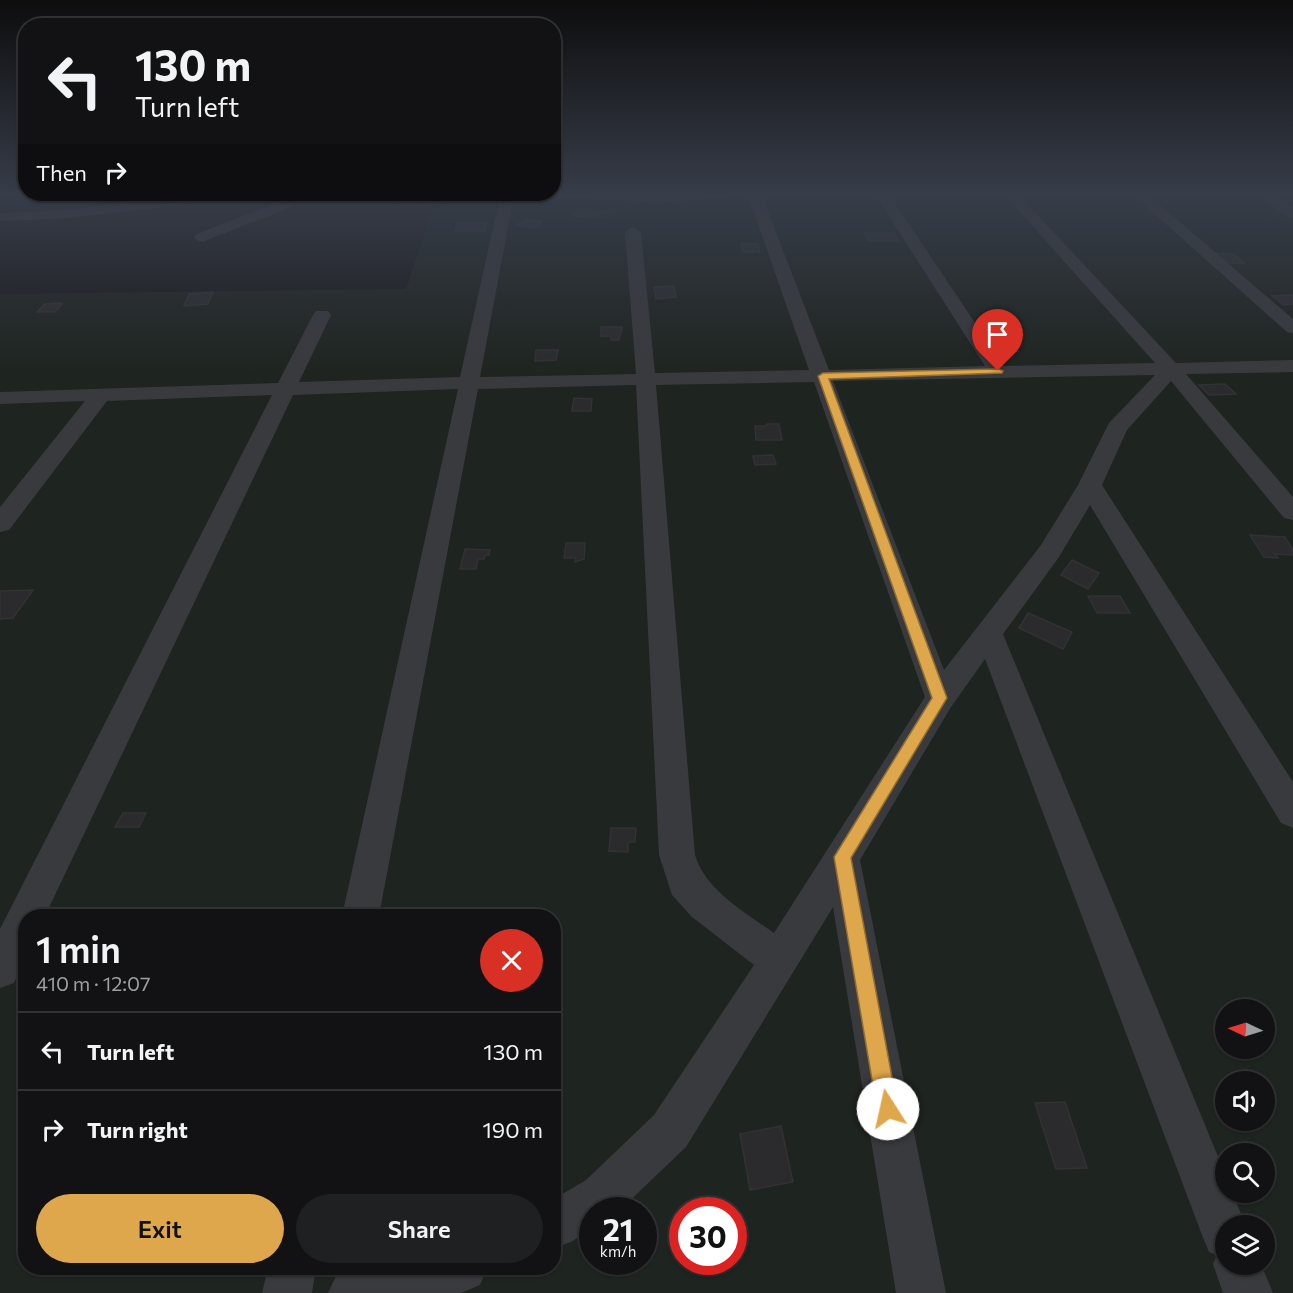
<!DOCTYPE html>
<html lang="en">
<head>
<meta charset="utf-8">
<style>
	body { margin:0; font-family:Commissioner,sans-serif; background:#1f2022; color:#f1f3f6; height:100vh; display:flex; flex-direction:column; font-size:22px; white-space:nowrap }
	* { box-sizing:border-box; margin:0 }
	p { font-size:20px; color:#9c9ea0 }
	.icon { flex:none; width:33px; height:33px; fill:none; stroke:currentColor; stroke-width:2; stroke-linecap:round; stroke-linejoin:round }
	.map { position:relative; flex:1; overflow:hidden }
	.drawer { position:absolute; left:18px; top:909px; width:543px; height:366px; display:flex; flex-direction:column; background:#121214; border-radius:24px; box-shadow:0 2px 4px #0004,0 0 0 2px #313234 }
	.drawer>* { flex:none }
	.guide { position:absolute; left:18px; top:18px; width:543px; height:183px; border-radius:24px; box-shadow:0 2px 4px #0004,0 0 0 2px #313234; background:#121214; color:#f1f3f6; overflow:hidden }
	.needle { width:39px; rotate:274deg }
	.buttons { position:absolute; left:1215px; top:999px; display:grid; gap:12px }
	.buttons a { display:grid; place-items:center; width:60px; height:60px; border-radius:50%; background:#121214; box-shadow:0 2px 4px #0004,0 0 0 2px #313234; font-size:30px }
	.speed { position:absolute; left:579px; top:1197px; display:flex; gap:12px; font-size:30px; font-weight:700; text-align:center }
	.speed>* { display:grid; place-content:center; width:78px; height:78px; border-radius:50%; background:#121214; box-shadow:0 2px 4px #0004,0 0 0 2px #313234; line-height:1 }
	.speed small { font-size:15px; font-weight:400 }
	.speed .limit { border:9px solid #d22; background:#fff; color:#111 }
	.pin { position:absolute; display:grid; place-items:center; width:51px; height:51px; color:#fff; margin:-62px -26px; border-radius:50% 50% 50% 0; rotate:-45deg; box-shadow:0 0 6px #0007 }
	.pin .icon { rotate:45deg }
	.me { position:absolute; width:66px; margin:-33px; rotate:350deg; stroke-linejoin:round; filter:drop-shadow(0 0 4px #0008) }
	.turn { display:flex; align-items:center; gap:21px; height:126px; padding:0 18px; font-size:27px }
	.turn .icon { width:78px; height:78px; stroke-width:2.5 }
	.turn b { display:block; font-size:42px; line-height:51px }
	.then { display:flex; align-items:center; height:57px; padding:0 18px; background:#0003; gap:12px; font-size:22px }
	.round { display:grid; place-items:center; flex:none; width:63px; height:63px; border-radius:32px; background:#1f2022 }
	.headline { display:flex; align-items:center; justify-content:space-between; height:102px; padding:0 18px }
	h1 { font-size:36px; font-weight:600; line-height:45px }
	.primary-button { display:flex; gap:12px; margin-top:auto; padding:12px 18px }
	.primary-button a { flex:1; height:69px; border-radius:36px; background:#dfa74b; color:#111; font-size:24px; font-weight:600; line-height:69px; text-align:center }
	.primary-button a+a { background:#1f2022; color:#f1f3f6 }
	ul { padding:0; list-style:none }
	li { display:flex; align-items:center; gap:18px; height:78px; padding:0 18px; border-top:2px solid #313234 }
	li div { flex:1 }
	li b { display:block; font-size:22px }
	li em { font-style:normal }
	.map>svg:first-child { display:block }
	.green { fill:#1e241f; fill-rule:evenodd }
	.building { fill:#2b2b2e; stroke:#323235; stroke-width:1.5 }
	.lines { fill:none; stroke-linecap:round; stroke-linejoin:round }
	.minor { fill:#393a3e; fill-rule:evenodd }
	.route { fill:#dfa74b; stroke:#916d31; stroke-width:1.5 }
</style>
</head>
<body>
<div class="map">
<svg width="1293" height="1293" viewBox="0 0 1293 1293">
	<rect width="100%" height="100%" fill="#18181a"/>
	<!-- green -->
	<path class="green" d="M869,193H1293V1293H0V294L406,289L433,207L517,199L863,197ZM26,916H554V1268H26ZM1226,1010H1264V1048H1226ZM1226,1082H1264V1120H1226ZM1226,1154H1264V1192H1226ZM592,1210H644V1262H592ZM682,1210H734V1262H682ZM1226,1226H1264V1264H1226Z"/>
	<!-- building -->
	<g class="building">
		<polygon points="580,208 597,211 609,211 603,217 593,215 590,218 572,215"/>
		<polygon points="525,219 542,222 535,228 517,225"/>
		<polygon points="457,223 487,223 485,231 455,231"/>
		<polygon points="865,233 894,233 898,241 869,241"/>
		<polygon points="741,244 758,244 760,252 743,252"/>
		<polygon points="1211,253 1234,254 1244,263 1228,263 1224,259 1218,259"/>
		<polygon points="674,286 676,297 656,299 654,287"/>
		<polygon points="213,292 208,304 184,306 189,294"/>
		<polygon points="1293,295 1293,304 1284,305 1272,296"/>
		<polygon points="60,303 59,304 62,304 55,312 37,312 45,304"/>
		<polygon points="601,327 622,327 619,340 611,340 611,336 601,336"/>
		<polygon points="536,350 558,350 556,360 535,361"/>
		<polygon points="1225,384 1236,394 1209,395 1199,385"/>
		<polygon points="574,398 592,399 591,411 572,411"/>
		<polygon points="767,424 779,424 782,440 756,440 755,426 767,426"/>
		<polygon points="773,455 776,464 755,465 753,456"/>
		<polygon points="1250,535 1285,537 1293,550 1293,555 1275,554 1278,558 1264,557"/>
		<polygon points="566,543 585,543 584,559 575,562 576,558 564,558"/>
		<polygon points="465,549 490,550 489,555 485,555 484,559 478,559 476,569 460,569"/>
		<polygon points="1072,560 1099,573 1088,589 1061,575"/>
		<polygon points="33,590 13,618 0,619 0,591"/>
		<polygon points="1088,596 1120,596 1130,613 1097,613"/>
		<polygon points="1028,613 1072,632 1063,649 1019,628"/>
		<polygon points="123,813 146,813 139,827 115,827"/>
		<polygon points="611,828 636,828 635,842 628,842 628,852 609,851"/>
		<polygon points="1065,1102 1087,1168 1056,1169 1035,1103"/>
		<polygon points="781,1126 793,1182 750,1190 740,1134"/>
	</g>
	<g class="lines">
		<!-- minor -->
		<g class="minor">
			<path d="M619,193L658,195L745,193L738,197L658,203L584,199L513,200L480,377L636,374L625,232L633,227L641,232L655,373L809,370L747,193H761L829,370L985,366L874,193H888L1004,366L1155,363L1003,193H1017L1176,363L1293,360V372L1186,374L1293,497V520L1284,518L1171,381L1127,430L1102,485L1293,782V828L1281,823L1090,505L1059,557L1003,634L1226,1176V1192H1232L1246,1226H1226V1264H1261L1273,1293H1223L1213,1264L1217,1255L1209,1252L1202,1235L985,659L951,707L860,860L946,1293H896L833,907L686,1147L620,1210H592V1228L571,1242L554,1248V1199L586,1180L654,1115L754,965L692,917L672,895L659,855L636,385L478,389L379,916H342L458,389L293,395L45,916H26V958L14,983L0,988V929L272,395L107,401L9,530L0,532V507L85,401L0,404V392L278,383L313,315L316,311H328L331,315L299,382L460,377L499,201L422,206L295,201L294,206L202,242L197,240L194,237L197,234L279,202L196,204L53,219L0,221V213L53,211L196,196L316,194L422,198L482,194ZM1155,375L1109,423L1078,485L1041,545L944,670L833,381ZM814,382L925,697L774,933C745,912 706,891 695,855L656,385Z"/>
			<polygon points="1131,193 1146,193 1293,319 1293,333 1287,332"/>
			<polygon points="1255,193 1271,193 1293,207 1293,218 1288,217"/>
			<polygon points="268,1268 316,1268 312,1293 262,1293"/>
			<polygon points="353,1268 487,1268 480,1285 461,1293 328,1293 336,1276"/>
		</g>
	</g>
	<!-- sky -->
	<linearGradient id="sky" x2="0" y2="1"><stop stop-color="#0d0d0e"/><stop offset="0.52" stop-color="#373d49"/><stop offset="1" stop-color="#373d49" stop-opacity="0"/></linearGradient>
	<rect width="1293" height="374" fill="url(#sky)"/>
	<!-- route -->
	<polygon class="route" points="998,369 1003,371 1002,373 829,379 947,698 851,858 898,1109 895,1117 888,1120 880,1117 877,1109 834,857 932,698 818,376 823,373"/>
</svg>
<div class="buttons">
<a><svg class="needle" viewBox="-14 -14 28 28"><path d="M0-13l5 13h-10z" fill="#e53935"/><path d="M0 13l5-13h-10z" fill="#9c9ea0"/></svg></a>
<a><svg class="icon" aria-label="sound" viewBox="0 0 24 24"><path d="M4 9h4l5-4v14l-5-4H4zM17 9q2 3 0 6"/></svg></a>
<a><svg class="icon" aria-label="search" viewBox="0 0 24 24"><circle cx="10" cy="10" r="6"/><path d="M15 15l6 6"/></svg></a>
<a><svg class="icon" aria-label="layers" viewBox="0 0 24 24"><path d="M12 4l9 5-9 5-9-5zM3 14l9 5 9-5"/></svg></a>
</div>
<div class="speed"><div>21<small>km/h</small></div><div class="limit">30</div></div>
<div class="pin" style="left:998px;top:371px;background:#d93025"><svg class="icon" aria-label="arrive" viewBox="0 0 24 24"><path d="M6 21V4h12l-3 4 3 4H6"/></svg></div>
<svg class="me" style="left:888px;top:1109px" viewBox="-20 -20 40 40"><circle r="19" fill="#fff"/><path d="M0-13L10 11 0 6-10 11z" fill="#dfa74b"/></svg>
<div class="guide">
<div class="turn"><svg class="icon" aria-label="left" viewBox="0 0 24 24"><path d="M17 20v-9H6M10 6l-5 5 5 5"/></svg><div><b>130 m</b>Turn left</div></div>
<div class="then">Then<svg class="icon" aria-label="right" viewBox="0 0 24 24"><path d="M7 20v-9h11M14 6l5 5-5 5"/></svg></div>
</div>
<section class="drawer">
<div class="headline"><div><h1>1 min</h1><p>410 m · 12:07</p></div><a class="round" style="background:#d93025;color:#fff"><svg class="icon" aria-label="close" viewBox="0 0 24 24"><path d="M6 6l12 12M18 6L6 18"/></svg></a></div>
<ul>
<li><svg class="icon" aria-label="left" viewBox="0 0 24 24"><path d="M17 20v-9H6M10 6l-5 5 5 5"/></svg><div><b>Turn left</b></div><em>130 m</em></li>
<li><svg class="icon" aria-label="right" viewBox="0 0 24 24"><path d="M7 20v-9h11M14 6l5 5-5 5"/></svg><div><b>Turn right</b></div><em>190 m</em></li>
</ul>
<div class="primary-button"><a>Exit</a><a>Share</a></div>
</section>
</div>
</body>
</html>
